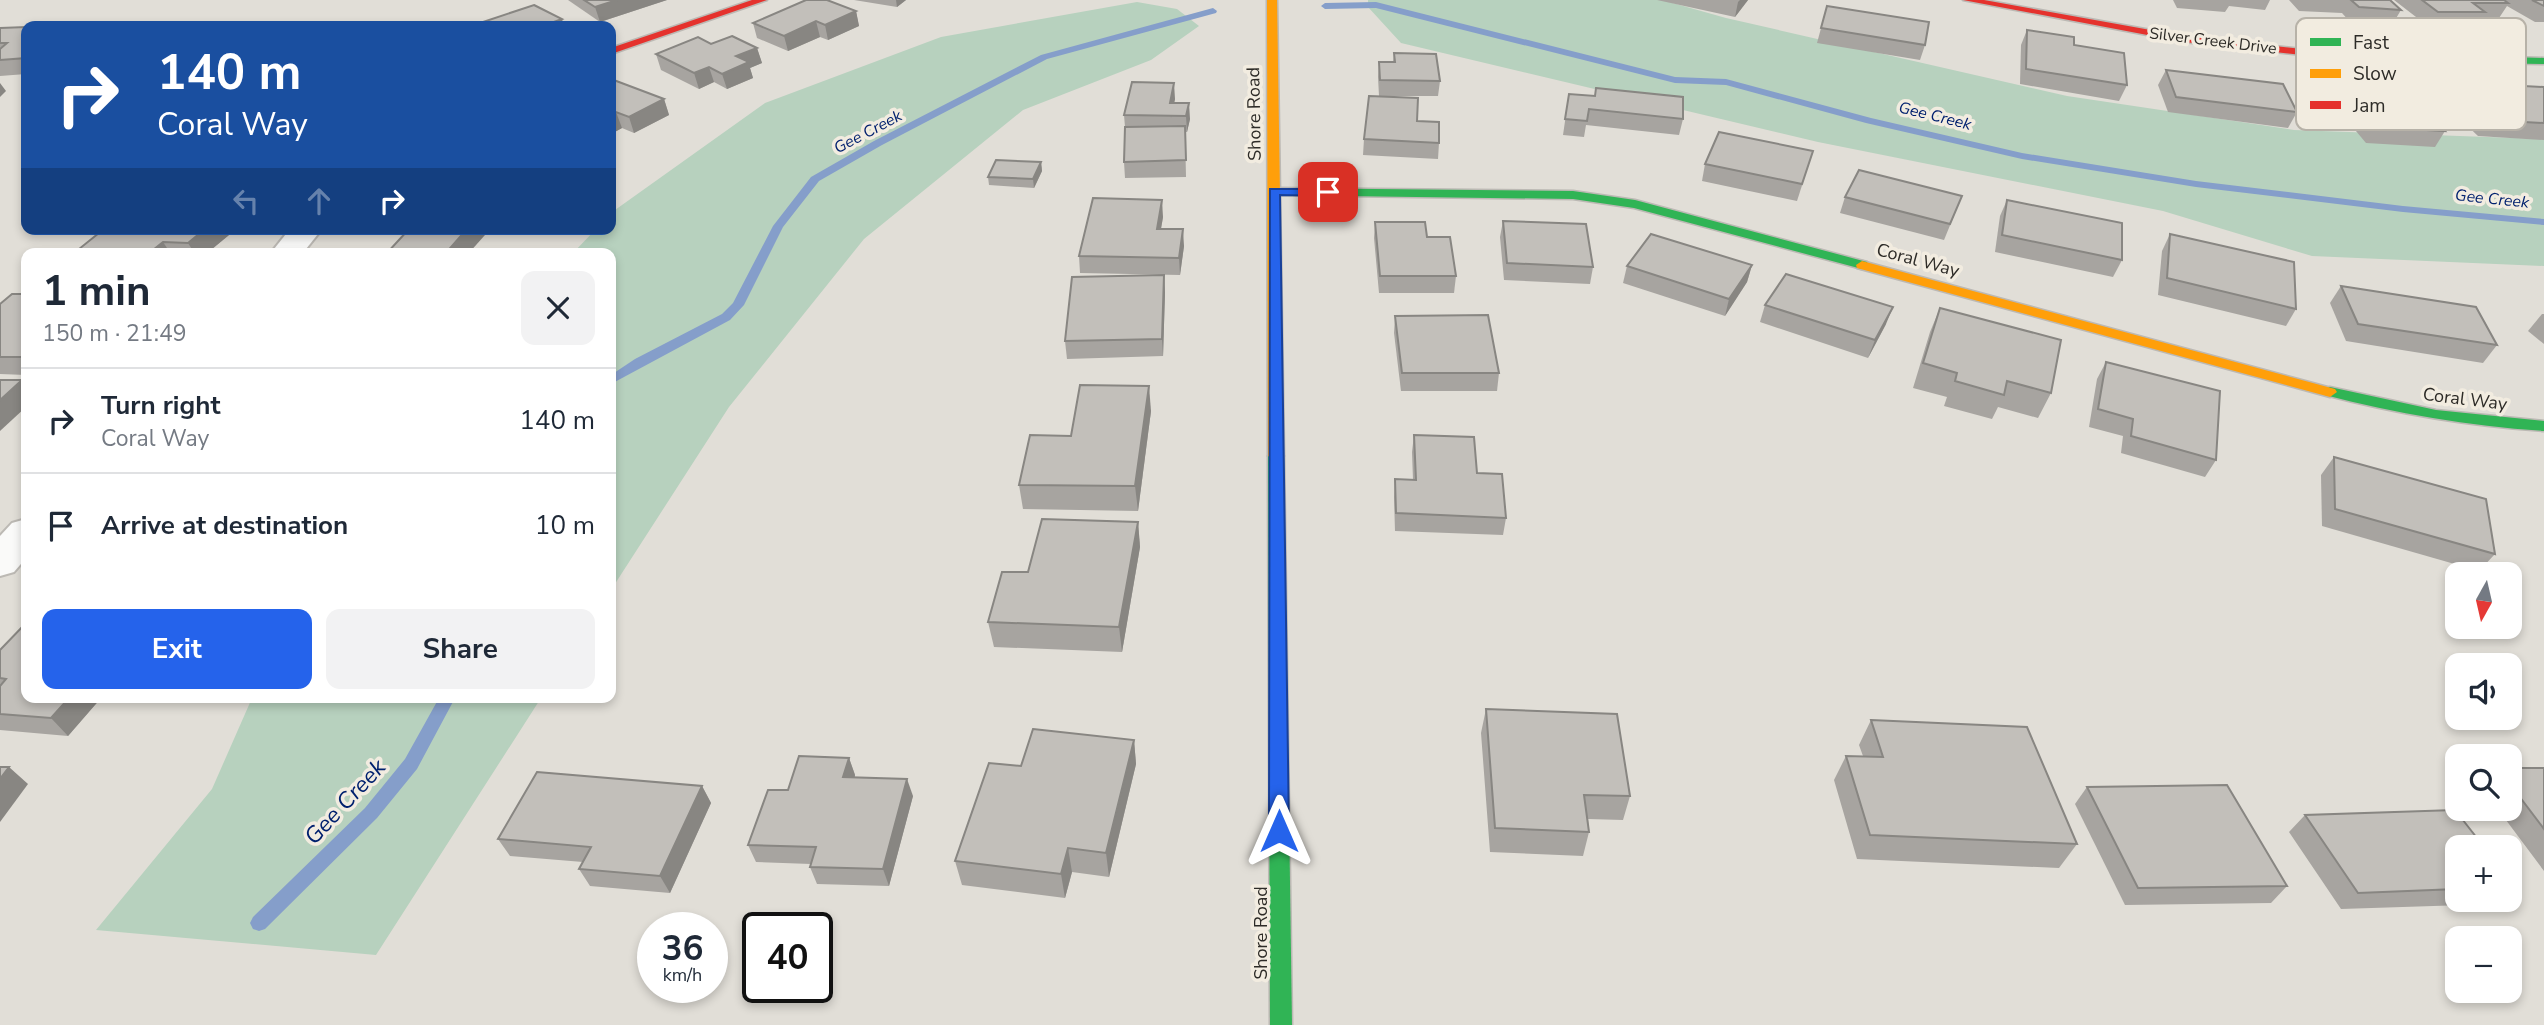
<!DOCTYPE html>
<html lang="en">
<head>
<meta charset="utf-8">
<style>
	body { margin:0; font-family:"Nunito Sans",sans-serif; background:#f2f2f3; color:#1f2937; height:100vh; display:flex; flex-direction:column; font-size:26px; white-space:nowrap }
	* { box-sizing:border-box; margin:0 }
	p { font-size:23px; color:#747a83 }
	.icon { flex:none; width:38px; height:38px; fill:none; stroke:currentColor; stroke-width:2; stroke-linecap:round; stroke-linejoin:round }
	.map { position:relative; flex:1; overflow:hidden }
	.side { position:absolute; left:21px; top:248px; width:595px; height:455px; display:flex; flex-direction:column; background:#fff; border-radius:14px; box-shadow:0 4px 10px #0003 }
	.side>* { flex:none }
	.guide { position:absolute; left:21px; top:21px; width:595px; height:214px; border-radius:14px; box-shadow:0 4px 10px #0003; background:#1a4fa0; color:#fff; overflow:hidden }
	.needle { width:46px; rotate:188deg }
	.buttons { position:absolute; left:2445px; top:562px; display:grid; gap:14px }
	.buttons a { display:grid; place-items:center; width:77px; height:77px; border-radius:14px; background:#fff; box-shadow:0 4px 10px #0003; font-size:35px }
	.speed { position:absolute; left:637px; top:912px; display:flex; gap:14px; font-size:35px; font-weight:700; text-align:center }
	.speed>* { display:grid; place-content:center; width:91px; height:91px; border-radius:50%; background:#fff; box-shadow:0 4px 10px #0003; line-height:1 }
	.speed small { font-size:18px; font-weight:400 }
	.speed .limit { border:4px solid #111; border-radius:10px; background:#fff; color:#111 }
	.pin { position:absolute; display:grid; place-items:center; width:60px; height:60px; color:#fff; margin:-30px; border-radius:14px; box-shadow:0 4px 10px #0006 }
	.me { position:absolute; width:77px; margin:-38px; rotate:0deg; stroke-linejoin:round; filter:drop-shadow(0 0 5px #0008) }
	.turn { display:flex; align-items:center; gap:24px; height:147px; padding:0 21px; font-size:32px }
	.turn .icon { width:91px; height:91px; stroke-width:2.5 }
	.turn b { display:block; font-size:49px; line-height:60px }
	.lanes { display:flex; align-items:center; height:66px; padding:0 21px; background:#0003; justify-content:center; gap:35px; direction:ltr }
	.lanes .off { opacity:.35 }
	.round { display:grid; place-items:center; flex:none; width:74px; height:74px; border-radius:14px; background:#f2f2f3 }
	.head { display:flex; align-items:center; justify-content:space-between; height:119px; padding:0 21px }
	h1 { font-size:42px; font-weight:700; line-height:52px }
	.cta { display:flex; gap:14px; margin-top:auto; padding:14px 21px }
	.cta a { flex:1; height:80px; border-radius:14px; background:#2563eb; color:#fff; font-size:28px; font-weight:700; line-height:80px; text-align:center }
	.cta a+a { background:#f2f2f3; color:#1f2937 }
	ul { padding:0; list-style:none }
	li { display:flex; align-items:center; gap:21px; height:105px; padding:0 21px; border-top:2px solid #e0e1e3 }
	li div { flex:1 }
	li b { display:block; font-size:26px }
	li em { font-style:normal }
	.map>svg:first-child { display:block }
	.green { fill:#b7d1be }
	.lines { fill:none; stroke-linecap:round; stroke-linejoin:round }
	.stream { fill:#859eca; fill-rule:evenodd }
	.street-casing { stroke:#bcb9b4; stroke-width:4 }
	.fast-casing { stroke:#bcb9b4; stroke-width:3 }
	.slow-casing { stroke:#bcb9b4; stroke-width:3 }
	.jam-casing { stroke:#bcb9b4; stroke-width:3 }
	.street { fill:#fafaf9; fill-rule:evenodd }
	.fast { fill:#30b455; fill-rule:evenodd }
	.slow { fill:#ff9f0a; fill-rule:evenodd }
	.jam { fill:#e5322d; fill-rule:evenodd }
	.wall { fill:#a7a4a0 }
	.shaded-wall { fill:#888682 }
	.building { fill:#c2bfba; stroke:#888682; stroke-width:2 }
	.route { fill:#2563eb; stroke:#184099; stroke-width:2 }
	.labels { text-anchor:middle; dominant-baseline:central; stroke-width:7; stroke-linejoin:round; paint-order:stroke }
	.far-street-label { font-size:16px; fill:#2d2b27; stroke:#f2ece0 }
	.far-water-label { font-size:16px; font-style:italic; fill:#00206e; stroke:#f2ece0 }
	.street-label { font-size:18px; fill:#2d2b27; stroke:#f2ece0 }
	.near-water-label { font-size:23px; font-style:italic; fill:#00206e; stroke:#f2ece0 }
	.key { fill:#f2ece0; stroke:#b7b2a8; stroke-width:2 }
	.key-label { font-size:19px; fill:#2d2b27 }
</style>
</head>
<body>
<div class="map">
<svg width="2544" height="1025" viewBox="0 0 2544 1025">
	<rect width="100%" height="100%" fill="#e1ded7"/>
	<!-- green -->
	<g class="green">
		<polygon points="1368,0 1662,0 1726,18 2067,96 2294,130 2544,139 2544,266 2312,256 2163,211 1818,142 1401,43 1368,7"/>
		<polygon points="1137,2 1177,9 1199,26 1151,60 1023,110 864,239 729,407 611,590 611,254 572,254 596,229 611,229 611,214 615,210 765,103 941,37"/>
		<polygon points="252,698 541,698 376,955 96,930 212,789"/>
	</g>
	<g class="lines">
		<!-- stream -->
		<g class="stream">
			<polygon points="1376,2 1675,77 1726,79 1871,118 2022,153 2196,181 2403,206 2544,219 2544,225 2403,212 2196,187 2022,159 1866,123 1726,85 1675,83 1376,8 1325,9 1321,6 1325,3"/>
			<polygon points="1213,8 1217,11 1216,13 1047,59 882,145 819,181 783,227 744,305 730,320 611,384 611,375 635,359 722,314 733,303 773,226 811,177 874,141 1041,55"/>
			<polygon points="439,698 455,698 417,769 377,818 265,929 259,931 253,929 250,923 253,917 365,808 405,759"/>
		</g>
		<!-- street casing -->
		<g class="street-casing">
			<g id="street">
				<polygon points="290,229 322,229 302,254 270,254"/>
				<polygon points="26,519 26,558 14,572 0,576 0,536 12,523"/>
			</g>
		</g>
		<!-- fast casing -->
		<g class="fast-casing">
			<g id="fast">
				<polygon points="2321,51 2544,58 2544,64 2420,62 2317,56 2317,52"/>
				<polygon points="1274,188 1573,191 1635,200 1867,262 1868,265 1862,269 1634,208 1573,199 1270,195 1268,192"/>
				<path d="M2330,387L2436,410L2544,421V431C2470,426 2397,414 2325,395L2323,392L2325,389Z"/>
				<polygon points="1276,451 1284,456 1292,1025 1270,1025 1268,456"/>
			</g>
		</g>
		<!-- slow casing -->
		<g class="slow-casing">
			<g id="slow">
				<polygon points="1267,0 1277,0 1284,456 1276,461 1268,456"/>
				<polygon points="1862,261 2335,389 2337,392 2330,397 1857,268 1856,265"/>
			</g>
		</g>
		<!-- jam casing -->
		<g class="jam-casing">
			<g id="jam">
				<polygon points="752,0 767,0 611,54 611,48"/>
				<polygon points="1963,0 1984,0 2184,36 2321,51 2326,54 2321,57 2184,42"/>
			</g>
		</g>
		<!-- street -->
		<use href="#street" class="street"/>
		<!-- fast -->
		<use href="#fast" class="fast"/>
		<!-- slow -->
		<use href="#slow" class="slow"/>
		<!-- jam -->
		<use href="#jam" class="jam"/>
	</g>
	<!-- wall -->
	<g class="wall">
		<polygon points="568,0 667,0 600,22"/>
		<polygon points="854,0 906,0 897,7"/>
		<polygon points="1657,0 1748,0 1735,17"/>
		<polygon points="2173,0 2270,0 2265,10 2229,6 2225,12 2177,8"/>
		<polygon points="2289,0 2390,0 2401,10 2392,25 2350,22 2342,13 2299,11"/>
		<polygon points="2394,0 2544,0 2544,22 2535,22 2507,6 2499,18 2482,18 2476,27 2429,27"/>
		<polygon points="1827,6 1925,45 1920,60 1817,43"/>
		<polygon points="856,11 859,26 828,40 820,37 788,51 757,38 753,23"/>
		<polygon points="26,27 26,74 0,76 0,28"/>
		<polygon points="2027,30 2074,45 2127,85 2119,101 2020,84 2021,45"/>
		<polygon points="711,44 757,48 762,63 750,68 753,78 727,89 714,82 699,89 661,70 656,54"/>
		<polygon points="1394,53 1440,81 1438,96 1379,96 1378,77 1379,62 1393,62"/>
		<polygon points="2166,70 2297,112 2288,128 2168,112 2158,85"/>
		<polygon points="611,79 664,99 669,115 634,133 622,128 611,134"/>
		<polygon points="2448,82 2544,87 2544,140 2478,136 2438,98"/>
		<polygon points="2344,90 2445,131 2435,147 2366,143 2335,106"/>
		<polygon points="1569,94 1683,119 1679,135 1586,125 1584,137 1563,135"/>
		<polygon points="1175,99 1174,103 1190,119 1187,132 1185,132 1186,177 1125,178 1124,162 1125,127 1124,115"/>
		<polygon points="1417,121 1439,143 1438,159 1363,155 1364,139"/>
		<polygon points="1813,151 1797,201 1702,181 1705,164"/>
		<polygon points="1041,162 1042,171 1034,188 989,185 988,177"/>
		<polygon points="1962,196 1944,240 1840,213 1845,197"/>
		<polygon points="2007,200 2122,260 2113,277 1995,252 2000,216"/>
		<polygon points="1163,217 1161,229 1184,246 1180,275 1080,273 1079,256"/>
		<polygon points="1503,221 1593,267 1590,284 1504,280 1500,237"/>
		<polygon points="1375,222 1427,237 1456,276 1454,293 1379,293 1374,238"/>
		<polygon points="104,229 225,229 229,235 206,254 82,254 79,249"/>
		<polygon points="2170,234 2296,309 2286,326 2158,295 2162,251"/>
		<polygon points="1752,265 1747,282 1725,316 1623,283 1627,266"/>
		<polygon points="1164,275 1165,292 1163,356 1067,359 1065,341"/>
		<polygon points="2341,286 2497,345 2483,363 2346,341 2330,303"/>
		<polygon points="26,294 26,375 0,374 0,304"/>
		<polygon points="1765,305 1886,324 1868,358 1760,322"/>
		<polygon points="1940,308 2051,393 2038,418 1998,407 1992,419 1944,406 1947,397 1913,388 1930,332"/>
		<polygon points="2542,314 2544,314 2544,344 2528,331"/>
		<polygon points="1395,316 1499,373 1497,391 1401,391 1394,333"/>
		<polygon points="2106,362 2216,460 2205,477 2121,453 2123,436 2089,427 2097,379"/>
		<polygon points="1151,411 1138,511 1023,509 1019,485 1071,436"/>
		<polygon points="1414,435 1477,473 1506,518 1503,535 1395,531 1394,497 1395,479 1413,480 1412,452"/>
		<polygon points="2334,457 2495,554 2479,571 2322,526 2321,475"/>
		<polygon points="1138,522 1140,547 1122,652 994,647 988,622 1028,572"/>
		<polygon points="0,650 101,698 68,736 0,730"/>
		<polygon points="1486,709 1630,796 1623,820 1588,819 1589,832 1583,856 1490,852 1481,733"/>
		<polygon points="1871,720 2077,844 2059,868 1857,859 1834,780 1846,756 1863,756 1859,745"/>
		<polygon points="1134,740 1136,764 1109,877 1072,872 1065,898 962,885 955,861 1021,766"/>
		<polygon points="849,758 855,775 855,777 913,796 889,886 817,884 810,867 811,864 756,862 748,845 788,790"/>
		<polygon points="2510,768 2544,768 2544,871 2497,808 2510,808"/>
		<polygon points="702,786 711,803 670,893 590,886 579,869 583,862 510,856 498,839"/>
		<polygon points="2087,787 2287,886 2271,903 2125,905 2075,804"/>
		<polygon points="2305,815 2457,847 2457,900 2500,900 2495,904 2341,909 2289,832"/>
	</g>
	<!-- shaded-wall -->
	<g class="shaded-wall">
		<polygon points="617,0 667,0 600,22 595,7"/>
		<polygon points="896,0 906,0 897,7"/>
		<polygon points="1740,0 1748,0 1735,17 1738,2"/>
		<polygon points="856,11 859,26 828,40 825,25"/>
		<polygon points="562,19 564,26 543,26"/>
		<polygon points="816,21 820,37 788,51 784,36"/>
		<polygon points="757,48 762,63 750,68 753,78 727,89 722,74 736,56"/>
		<polygon points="709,67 714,82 699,89 694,73"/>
		<polygon points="0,83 6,91 0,97"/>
		<polygon points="1174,83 1175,99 1171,118 1170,103"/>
		<polygon points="664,99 669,115 634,133 629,117"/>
		<polygon points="1189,103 1190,119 1187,132 1186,116"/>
		<polygon points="616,112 622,128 611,134 611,115"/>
		<polygon points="1041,162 1042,171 1034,188 1033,179"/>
		<polygon points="1162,200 1163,217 1158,245 1157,229"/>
		<polygon points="205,229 225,229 229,235 206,254 195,254 188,243"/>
		<polygon points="467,229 482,229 485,235 468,254 445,254"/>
		<polygon points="1183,229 1184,246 1180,275 1179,258"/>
		<polygon points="163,242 171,254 148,254"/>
		<polygon points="1752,265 1747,282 1725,316 1729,299"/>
		<polygon points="1164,275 1165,292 1163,356 1162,339"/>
		<polygon points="1893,307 1886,324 1868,358 1875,340"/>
		<polygon points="22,380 26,386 26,407 0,431 0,400"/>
		<polygon points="1149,386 1151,411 1138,511 1135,486"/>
		<polygon points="1138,522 1140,547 1122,652 1119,627"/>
		<polygon points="69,698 101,698 68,736 51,718"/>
		<polygon points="1134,740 1136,764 1109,877 1106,853"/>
		<polygon points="849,758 855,775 850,794 843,777"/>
		<polygon points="9,767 28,784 0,822 0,779"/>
		<polygon points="907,779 913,796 889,886 883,869"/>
		<polygon points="702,786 711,803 670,893 660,876"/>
		<polygon points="1068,848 1072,872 1065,898 1061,874"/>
	</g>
	<!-- building -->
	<g class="building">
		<polygon points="584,0 617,0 595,7"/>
		<polygon points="806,0 827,0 856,11 825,25 816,21 784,36 753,23"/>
		<polygon points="2351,0 2390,0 2401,10 2359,7"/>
		<polygon points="2422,0 2504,0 2508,3 2473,3 2485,12 2438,12"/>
		<polygon points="2532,0 2544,0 2544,6"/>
		<polygon points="534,5 562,19 543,26 471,26"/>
		<polygon points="1827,6 1929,22 1925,45 1821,28"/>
		<polygon points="91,24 88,26 35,26"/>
		<polygon points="26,27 26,58 0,60 0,49 7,43 0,43 0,28"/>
		<polygon points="2027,30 2074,37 2074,45 2124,53 2127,85 2026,69"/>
		<polygon points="732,36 757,48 736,56 749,62 722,74 709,67 694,73 656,54 698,37 711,44"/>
		<polygon points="1394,53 1436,54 1440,81 1380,80 1379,62 1395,62"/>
		<polygon points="2166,70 2283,84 2297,112 2176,97"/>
		<polygon points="611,79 664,99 629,117 616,112 611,115"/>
		<polygon points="1132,82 1174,83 1170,103 1189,103 1186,116 1124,115"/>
		<polygon points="2448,82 2544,87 2544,123 2488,120"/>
		<polygon points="1596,88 1683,97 1683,119 1589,109 1587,121 1565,119 1569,94 1595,96"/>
		<polygon points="2344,90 2411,94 2445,131 2376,127"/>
		<polygon points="1369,96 1418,98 1417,121 1439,122 1439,143 1364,139"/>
		<polygon points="1185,126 1186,160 1124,162 1125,127"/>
		<polygon points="1719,132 1813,151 1802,184 1705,164"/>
		<polygon points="996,160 1041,162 1033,179 988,177"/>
		<polygon points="1859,170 1962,196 1950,224 1845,197"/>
		<polygon points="1093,198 1162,200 1157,229 1183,229 1179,258 1079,256"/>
		<polygon points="2007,200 2122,223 2122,260 2002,235"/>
		<polygon points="1503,221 1586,224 1593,267 1507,263"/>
		<polygon points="1375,222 1425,222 1427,237 1450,237 1456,276 1380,276"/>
		<polygon points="104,229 205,229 188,243 163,242 148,254 97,254 102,250 79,249"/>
		<polygon points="409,229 467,229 445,254 386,254"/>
		<polygon points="1651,234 1752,265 1729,299 1627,266"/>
		<polygon points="2170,234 2294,262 2296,309 2167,278"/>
		<polygon points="1786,274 1893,307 1875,340 1765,305"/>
		<polygon points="1164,275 1162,339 1065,341 1072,277"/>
		<polygon points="2341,286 2476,307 2497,345 2358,324"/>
		<polygon points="12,294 26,294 26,357 0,357 0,304"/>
		<polygon points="1940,308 2061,340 2051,393 2007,381 2004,395 1955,381 1957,373 1923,363"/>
		<polygon points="1488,315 1499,373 1402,373 1395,316"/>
		<polygon points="2106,362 2220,391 2216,460 2131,436 2133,419 2098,409"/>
		<polygon points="0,380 22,380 0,400"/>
		<polygon points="1080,385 1149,386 1135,486 1019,485 1030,435 1071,436"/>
		<polygon points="1414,435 1474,437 1477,473 1502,474 1506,518 1396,513 1395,479 1416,480"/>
		<polygon points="2334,457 2486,499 2495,554 2335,509"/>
		<polygon points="1042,519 1138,522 1119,627 988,622 1002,572 1028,572"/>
		<polygon points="26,623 26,698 69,698 51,718 0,714 0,686 6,679 0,678 0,650"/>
		<polygon points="1486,709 1617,714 1630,796 1584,795 1589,832 1495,828"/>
		<polygon points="1871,720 2027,727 2077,844 1870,835 1846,756 1883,757"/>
		<polygon points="1033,729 1134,740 1106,853 1068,848 1061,874 955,861 989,763 1021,766"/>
		<polygon points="799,756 849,758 843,777 907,779 883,869 810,867 816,847 748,845 768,790 788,790"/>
		<polygon points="0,767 9,767 0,779"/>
		<polygon points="2510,768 2544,768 2544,829 2510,784"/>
		<polygon points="537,772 702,786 660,876 579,869 591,847 498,839"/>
		<polygon points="2227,785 2287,886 2138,888 2087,787"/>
		<polygon points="2455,810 2484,847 2457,847 2457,889 2358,893 2305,815"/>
		<polygon points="2510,880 2515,887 2510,887"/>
	</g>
	<!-- route -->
	<polygon class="route" points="1270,189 1328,189 1334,192 1328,196 1280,195 1289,831 1286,837 1279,839 1272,837 1269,831"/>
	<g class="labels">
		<!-- far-street labels -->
		<g class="far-street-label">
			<text transform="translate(2213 41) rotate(7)">Silver Creek Drive</text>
		</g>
		<!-- far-water labels -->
		<g class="far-water-label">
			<text transform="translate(1935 116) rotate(14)">Gee Creek</text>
			<text transform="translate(868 132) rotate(-28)">Gee Creek</text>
			<text transform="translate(2492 199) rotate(6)">Gee Creek</text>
		</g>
		<!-- street labels -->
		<g class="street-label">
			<text transform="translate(1254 114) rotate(-91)">Shore Road</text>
			<text transform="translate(1918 260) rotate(15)">Coral Way</text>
			<text transform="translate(2465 399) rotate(7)">Coral Way</text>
			<text transform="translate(1261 933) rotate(-90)">Shore Road</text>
		</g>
		<!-- near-water labels -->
		<g class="near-water-label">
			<text transform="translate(345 802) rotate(-47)">Gee Creek</text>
		</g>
	</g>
	<!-- legend -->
	<rect x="2296" y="18" width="230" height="112" rx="10" class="key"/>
	<rect x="2310" y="38" width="31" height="8" fill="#30b455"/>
	<rect x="2310" y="69" width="31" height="9" fill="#ff9f0a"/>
	<rect x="2310" y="101" width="31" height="8" fill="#e5322d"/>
	<g class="key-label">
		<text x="2353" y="49">Fast</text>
		<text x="2353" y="80">Slow</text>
		<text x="2353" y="112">Jam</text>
	</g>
</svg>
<div class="buttons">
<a><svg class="needle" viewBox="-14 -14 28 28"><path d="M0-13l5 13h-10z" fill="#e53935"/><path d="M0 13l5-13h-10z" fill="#747a83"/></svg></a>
<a><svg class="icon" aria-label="sound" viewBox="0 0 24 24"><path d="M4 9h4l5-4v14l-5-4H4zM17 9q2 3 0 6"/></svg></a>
<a><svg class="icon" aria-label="search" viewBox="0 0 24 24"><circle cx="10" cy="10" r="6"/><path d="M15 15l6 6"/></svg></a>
<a>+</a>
<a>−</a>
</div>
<div class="speed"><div>36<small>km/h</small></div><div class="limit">40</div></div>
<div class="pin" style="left:1328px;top:192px;background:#d93025"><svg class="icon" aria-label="arrive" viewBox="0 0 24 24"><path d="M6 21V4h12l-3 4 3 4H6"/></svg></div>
<svg class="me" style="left:1279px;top:831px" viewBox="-20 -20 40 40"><path d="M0-17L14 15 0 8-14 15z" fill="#2563eb" stroke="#fff" stroke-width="4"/></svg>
<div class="guide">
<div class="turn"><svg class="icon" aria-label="right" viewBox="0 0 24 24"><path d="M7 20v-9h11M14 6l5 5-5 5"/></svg><div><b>140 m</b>Coral Way</div></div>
<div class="lanes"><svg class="icon off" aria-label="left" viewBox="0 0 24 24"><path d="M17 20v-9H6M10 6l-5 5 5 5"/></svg><svg class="icon off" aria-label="ahead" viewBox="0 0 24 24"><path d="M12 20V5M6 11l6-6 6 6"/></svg><svg class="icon" aria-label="right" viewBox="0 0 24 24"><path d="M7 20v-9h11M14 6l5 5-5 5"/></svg></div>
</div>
<section class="side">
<div class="head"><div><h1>1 min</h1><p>150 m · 21:49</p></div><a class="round"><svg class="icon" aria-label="close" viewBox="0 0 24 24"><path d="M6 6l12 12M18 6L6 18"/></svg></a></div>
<ul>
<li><svg class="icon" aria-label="right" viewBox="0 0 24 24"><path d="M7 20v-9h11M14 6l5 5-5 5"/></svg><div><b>Turn right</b><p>Coral Way</p></div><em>140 m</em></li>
<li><svg class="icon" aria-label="arrive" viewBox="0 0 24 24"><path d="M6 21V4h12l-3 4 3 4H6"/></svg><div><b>Arrive at destination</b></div><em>10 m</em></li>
</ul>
<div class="cta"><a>Exit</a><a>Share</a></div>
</section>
</div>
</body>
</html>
